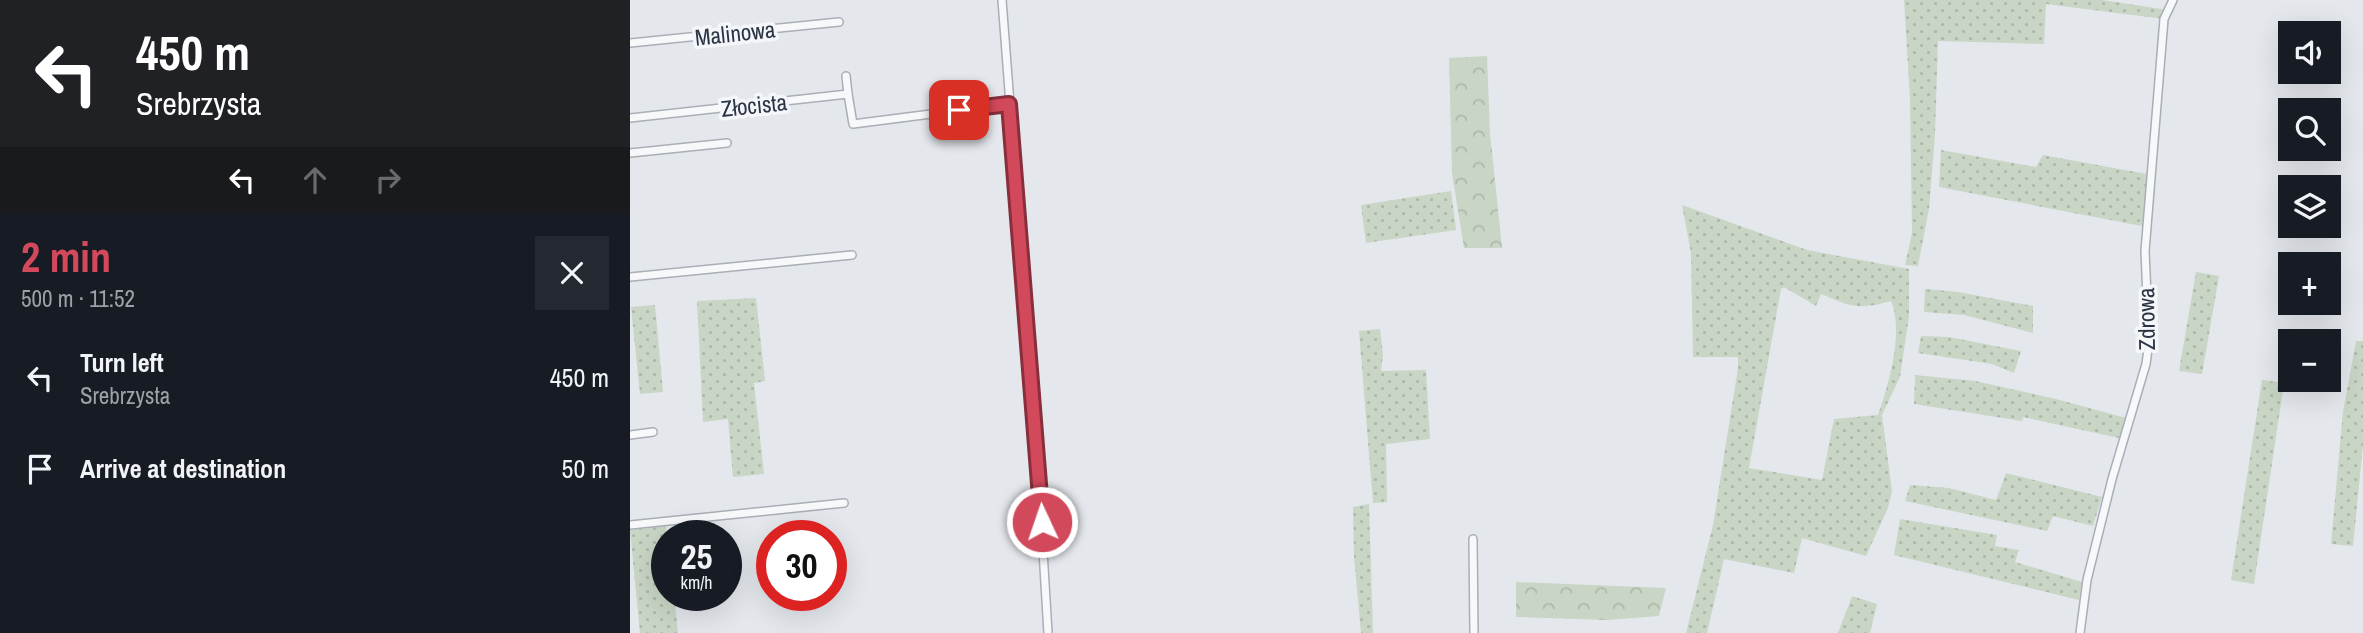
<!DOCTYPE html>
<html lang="en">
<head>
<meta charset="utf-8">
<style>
	body { margin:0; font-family:"Archivo Narrow",sans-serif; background:#242831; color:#f1f3f6; height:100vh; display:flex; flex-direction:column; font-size:26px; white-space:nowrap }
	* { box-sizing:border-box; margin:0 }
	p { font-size:23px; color:#9ea1a6 }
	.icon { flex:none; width:38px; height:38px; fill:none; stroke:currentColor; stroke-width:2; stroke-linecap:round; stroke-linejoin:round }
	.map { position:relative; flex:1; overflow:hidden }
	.sheet { display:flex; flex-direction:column; background:#171b24; width:630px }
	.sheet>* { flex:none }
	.hud { background:#202124; color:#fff; overflow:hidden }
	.buttons { position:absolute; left:1648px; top:21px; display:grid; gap:14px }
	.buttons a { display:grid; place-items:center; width:63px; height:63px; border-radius:0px; background:#171b24; box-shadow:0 7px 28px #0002; font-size:35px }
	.speed { position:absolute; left:21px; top:520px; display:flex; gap:14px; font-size:35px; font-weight:700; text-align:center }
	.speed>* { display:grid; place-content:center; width:91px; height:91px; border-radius:50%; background:#171b24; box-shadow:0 7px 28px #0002; line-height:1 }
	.speed small { font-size:18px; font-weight:400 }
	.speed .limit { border:10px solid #d22; background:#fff; color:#111 }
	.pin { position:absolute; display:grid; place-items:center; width:60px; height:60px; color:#fff; margin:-30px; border-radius:14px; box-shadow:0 4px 10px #0006 }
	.me { position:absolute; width:77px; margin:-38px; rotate:357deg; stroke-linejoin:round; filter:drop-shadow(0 0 5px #0008) }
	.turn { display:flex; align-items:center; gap:24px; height:147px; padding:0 21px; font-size:32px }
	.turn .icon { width:91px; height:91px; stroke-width:2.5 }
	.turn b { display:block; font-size:49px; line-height:60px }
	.lanes { display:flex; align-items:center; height:66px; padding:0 21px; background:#0003; justify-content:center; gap:35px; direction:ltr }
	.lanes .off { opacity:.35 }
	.round { display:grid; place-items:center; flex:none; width:74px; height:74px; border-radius:0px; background:#242831 }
	.overview { display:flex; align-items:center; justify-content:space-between; height:119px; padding:0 21px }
	h1 { font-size:42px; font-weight:700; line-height:52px; color:#d1495b }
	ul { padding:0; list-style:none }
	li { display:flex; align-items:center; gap:21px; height:91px; padding:0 21px }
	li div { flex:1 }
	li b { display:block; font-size:26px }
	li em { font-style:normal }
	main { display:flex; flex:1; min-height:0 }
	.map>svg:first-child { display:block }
	.grass { fill:url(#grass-dots); fill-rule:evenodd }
	.forest { fill:url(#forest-crowns) }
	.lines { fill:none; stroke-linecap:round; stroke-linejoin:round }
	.street-casing { stroke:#a9aeb7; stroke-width:10 }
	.street { stroke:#f7f8fa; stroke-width:7 }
	.route-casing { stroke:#882f3b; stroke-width:18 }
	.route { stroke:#d1495b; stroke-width:12 }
	.labels { text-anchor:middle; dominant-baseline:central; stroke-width:7; stroke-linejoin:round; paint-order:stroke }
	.street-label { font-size:23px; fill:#2b3445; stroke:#f4f6f9 }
</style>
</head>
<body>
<main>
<section class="sheet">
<div class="hud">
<div class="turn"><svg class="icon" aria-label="left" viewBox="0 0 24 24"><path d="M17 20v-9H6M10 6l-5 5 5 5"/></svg><div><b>450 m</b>Srebrzysta</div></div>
<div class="lanes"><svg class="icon" aria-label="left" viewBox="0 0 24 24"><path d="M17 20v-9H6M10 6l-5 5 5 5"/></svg><svg class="icon off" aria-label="ahead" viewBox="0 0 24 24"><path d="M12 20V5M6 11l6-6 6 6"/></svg><svg class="icon off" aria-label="right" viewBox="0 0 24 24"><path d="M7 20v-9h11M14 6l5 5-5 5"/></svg></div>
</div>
<div class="overview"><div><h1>2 min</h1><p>500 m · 11:52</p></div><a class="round"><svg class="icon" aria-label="close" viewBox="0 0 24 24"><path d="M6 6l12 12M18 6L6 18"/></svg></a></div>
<ul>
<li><svg class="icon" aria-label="left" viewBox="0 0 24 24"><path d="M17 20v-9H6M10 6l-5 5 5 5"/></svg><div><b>Turn left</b><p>Srebrzysta</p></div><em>450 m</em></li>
<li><svg class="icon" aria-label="arrive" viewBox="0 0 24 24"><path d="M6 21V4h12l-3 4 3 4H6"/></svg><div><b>Arrive at destination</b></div><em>50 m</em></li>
</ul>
</section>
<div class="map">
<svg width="1733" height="633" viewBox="0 0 1733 633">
	<defs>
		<pattern id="grass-dots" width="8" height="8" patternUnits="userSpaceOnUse" patternTransform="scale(1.75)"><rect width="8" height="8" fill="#c9d6c5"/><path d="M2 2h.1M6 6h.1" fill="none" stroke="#adb8ab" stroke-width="1.8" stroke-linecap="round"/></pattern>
		<pattern id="forest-crowns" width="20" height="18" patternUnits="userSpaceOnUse" patternTransform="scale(1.75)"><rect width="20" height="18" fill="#c9d6c5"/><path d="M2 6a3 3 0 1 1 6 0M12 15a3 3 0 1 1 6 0" fill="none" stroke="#adb8ab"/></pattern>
	</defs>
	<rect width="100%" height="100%" fill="#e4e7ec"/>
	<!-- grass -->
	<g class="grass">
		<polygon points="1274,0 1472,0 1538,10 1534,19 1416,4 1414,44 1308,41 1305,134 1299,209 1288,266 1275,265 1282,233 1280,98"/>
		<polygon points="1311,150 1406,167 1413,155 1522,175 1517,227 1309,187"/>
		<polygon points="821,191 826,230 736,243 731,205"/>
		<path d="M1052,205L1177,250L1279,269V316L1270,377L1252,415L1262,491L1258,508L1236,556L1172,538L1164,573L1094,559L1077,633H1056L1083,525L1108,368V357H1063L1061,253ZM1154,287L1186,306L1191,294C1221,307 1229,310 1261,301C1274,331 1259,385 1248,415L1204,419L1192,480L1119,468L1151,289Z"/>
		<polygon points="1566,272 1589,276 1572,374 1549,371"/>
		<polygon points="1295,289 1328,292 1403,306 1403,333 1334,315 1294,312"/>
		<polygon points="126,298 135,381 124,383 134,474 103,477 98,419 73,422 67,301"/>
		<polygon points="25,305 33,392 10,394 1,307"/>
		<polygon points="750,329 753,355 751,371 796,370 800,439 756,444 757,502 743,503 729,331"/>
		<polygon points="1291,336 1319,337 1391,351 1384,373 1362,364 1288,353"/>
		<polygon points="1726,341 1733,341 1733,445 1723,546 1701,544 1713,412"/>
		<polygon points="1285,375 1345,381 1426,399 1496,418 1489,438 1393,417 1392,421 1284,404"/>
		<polygon points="1632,380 1654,383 1624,584 1601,580"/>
		<polygon points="1376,473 1472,497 1463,526 1423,516 1417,531 1275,501 1280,485 1319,488 1366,500"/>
		<polygon points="739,504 743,633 731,633 724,556 723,507"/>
		<polygon points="1270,519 1367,535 1365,546 1389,550 1385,562 1452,582 1449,600 1264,555"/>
		<polygon points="36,526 37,595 44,595 48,633 10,633 0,530"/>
		<polygon points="1222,596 1247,604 1240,633 1208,633"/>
	</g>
	<!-- forest -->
	<g class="forest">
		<polygon points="857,56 860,133 872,248 834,248 822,173 819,58"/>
		<polygon points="886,582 1036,588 1029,616 977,620 886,617"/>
	</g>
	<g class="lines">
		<!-- street casing -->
		<g class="street-casing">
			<g id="street">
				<polyline points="372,0 408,468 418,633"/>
				<polyline points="0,43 209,22"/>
				<polyline points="216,76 218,94"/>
				<polyline points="0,118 218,94 223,124 379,104"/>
				<polyline points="0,153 97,143"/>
				<polyline points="0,277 222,255"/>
				<polyline points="0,435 23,432"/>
				<polyline points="0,525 214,503"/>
				<polyline points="843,539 844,633"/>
				<polyline points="1450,633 1457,580 1482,479 1516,364 1519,342 1515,251 1534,19 1543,0"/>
			</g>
		</g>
		<!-- street -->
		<use href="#street" class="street"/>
	</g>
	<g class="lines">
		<!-- route casing -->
		<g class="route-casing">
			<polyline id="route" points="329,110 379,104 412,522"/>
		</g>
		<!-- route -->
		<use href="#route" class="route"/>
	</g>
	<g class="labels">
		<!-- street labels -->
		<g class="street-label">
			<text transform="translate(105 33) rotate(-6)">Malinowa</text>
			<text transform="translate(124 105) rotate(-6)">Złocista</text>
			<text transform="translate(1516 319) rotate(-91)">Zdrowa</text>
		</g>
	</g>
</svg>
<div class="buttons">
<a><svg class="icon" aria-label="sound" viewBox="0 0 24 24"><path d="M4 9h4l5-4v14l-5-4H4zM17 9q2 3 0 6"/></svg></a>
<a><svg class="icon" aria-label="search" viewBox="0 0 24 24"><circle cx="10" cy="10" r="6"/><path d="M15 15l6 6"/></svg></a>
<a><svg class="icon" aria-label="layers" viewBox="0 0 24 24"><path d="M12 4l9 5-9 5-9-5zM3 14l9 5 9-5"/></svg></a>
<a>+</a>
<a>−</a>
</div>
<div class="speed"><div>25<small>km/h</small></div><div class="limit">30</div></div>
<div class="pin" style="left:329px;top:110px;background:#d93025"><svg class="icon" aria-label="arrive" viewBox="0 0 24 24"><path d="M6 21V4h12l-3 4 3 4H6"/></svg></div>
<svg class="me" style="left:412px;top:522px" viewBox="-20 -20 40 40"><circle r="17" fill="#d1495b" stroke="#fff" stroke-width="3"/><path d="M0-11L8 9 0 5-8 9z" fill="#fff"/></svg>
</div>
</main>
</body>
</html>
